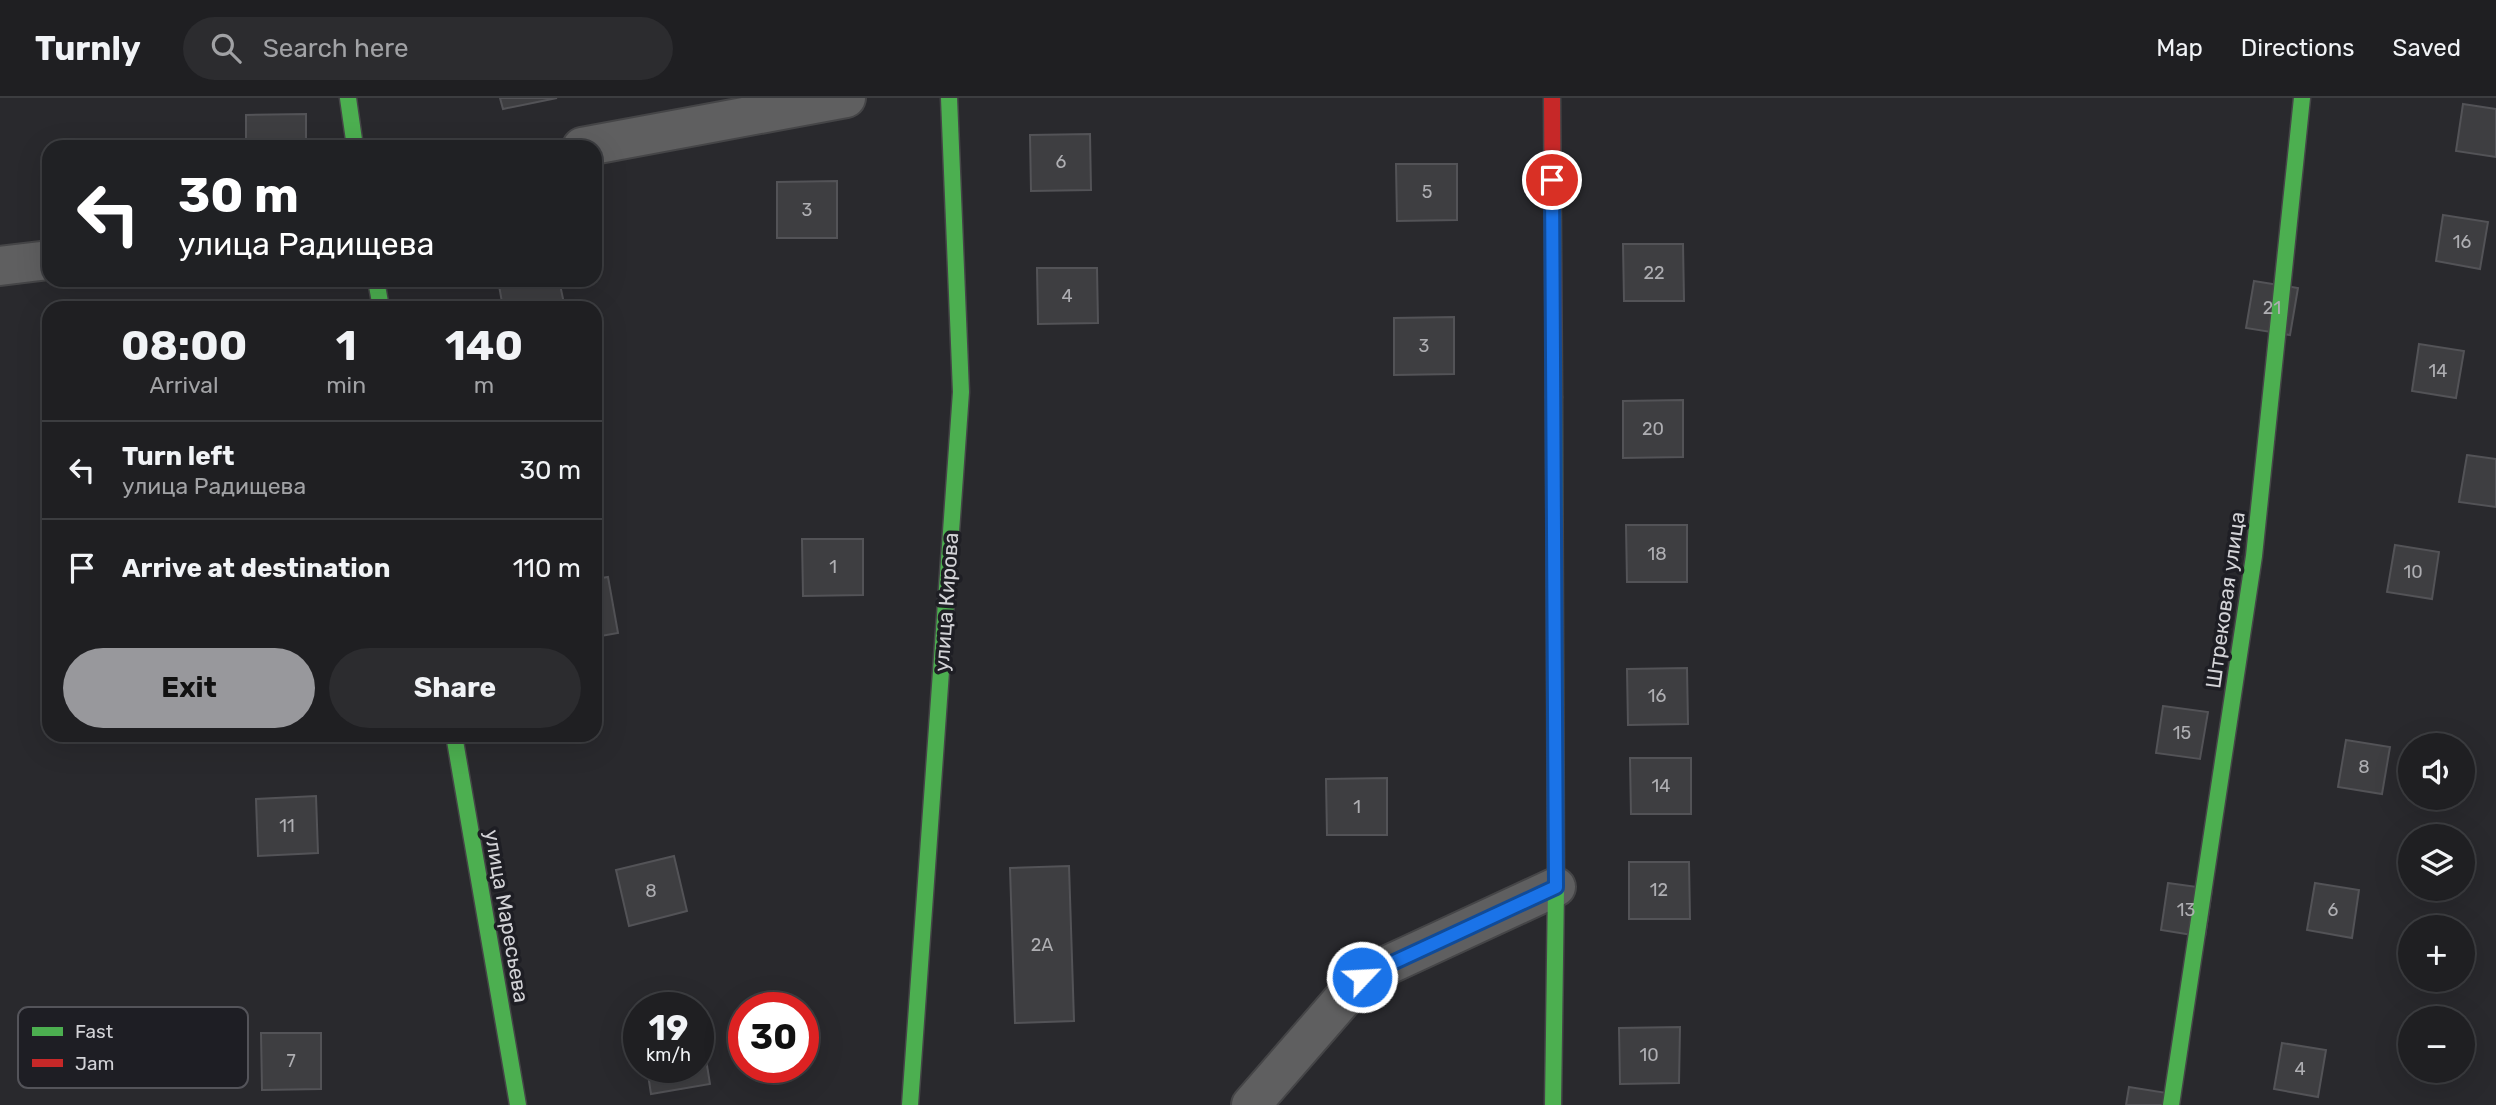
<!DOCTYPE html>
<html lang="en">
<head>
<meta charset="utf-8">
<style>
	body { margin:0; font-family:Rubik,sans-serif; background:#2c2c2f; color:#f1f3f6; height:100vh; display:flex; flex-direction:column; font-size:26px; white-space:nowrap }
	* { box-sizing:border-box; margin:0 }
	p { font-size:23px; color:#a1a2a5 }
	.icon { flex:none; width:38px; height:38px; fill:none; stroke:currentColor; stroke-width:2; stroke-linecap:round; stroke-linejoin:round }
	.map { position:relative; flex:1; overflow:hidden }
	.side { position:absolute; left:42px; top:203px; width:560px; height:441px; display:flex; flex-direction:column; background:#1f1f22; border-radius:21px; box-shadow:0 7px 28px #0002,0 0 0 2px #3c3d40 }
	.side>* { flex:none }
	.banner { position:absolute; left:42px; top:42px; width:560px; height:147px; border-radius:21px; box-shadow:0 7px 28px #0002,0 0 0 2px #3c3d40; background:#202124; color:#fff; overflow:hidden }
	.tools { position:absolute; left:2398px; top:635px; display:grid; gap:14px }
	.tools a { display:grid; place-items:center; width:77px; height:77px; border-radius:50%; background:#1f1f22; box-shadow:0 7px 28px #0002,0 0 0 2px #3c3d40; font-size:35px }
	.speed { position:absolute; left:623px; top:894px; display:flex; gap:14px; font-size:35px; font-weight:700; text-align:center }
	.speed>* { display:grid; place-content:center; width:91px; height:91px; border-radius:50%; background:#1f1f22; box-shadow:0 7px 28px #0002,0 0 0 2px #3c3d40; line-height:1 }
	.speed small { font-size:18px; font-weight:400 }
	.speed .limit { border:10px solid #d22; background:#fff; color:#111 }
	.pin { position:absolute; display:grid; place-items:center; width:60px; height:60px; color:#fff; margin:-30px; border:4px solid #fff; border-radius:50%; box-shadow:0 2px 7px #0007 }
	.me { position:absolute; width:77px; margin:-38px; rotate:65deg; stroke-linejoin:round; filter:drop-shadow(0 0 5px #0008) }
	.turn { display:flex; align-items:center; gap:24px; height:147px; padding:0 21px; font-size:32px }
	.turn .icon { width:91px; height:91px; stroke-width:2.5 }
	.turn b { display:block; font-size:49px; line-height:60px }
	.eta { display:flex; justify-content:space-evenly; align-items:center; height:119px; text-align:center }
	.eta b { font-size:42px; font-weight:700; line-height:49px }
	.button { display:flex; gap:14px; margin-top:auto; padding:14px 21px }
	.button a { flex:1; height:80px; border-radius:42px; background:#98989c; color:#111; font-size:28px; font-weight:700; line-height:80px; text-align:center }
	.button a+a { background:#2c2c2f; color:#f1f3f6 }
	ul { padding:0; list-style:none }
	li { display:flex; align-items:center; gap:21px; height:98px; padding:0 21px; border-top:2px solid #3c3d40 }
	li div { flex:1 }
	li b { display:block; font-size:26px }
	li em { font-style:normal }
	header { display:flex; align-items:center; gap:42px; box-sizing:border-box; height:98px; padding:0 35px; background:#1f1f22; border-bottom:2px solid #3c3d40 }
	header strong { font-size:33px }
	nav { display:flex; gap:38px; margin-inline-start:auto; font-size:24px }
	.search { width:490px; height:63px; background:#2c2c2f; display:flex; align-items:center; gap:18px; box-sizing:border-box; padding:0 24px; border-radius:38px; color:#a1a2a5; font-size:26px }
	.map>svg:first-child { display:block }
	.building { fill:#3e3e41; stroke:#535357; stroke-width:2 }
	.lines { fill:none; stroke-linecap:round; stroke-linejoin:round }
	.street-casing { stroke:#454547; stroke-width:42 }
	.fast-casing { stroke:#454547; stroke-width:19 }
	.jam-casing { stroke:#454547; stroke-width:19 }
	.street { stroke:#5f5f60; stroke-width:38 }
	.fast { stroke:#4caf50; stroke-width:16 }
	.jam { stroke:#c62828; stroke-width:16 }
	.route-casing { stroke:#114b97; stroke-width:18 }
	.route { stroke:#1a73e8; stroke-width:12 }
	.labels { text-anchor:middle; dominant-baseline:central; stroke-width:7; stroke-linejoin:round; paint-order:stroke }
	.number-label { font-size:18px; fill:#aeaeb2 }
	.street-label { font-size:21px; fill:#d3d3d7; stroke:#1e1e24 }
	.key { fill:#1e1e24; stroke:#54545a; stroke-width:2 }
	.key-label { font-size:19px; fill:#d3d3d7 }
</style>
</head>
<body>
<header>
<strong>Turnly</strong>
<div class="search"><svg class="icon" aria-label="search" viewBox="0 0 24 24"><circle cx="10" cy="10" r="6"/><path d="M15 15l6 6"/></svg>Search here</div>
<nav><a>Map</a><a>Directions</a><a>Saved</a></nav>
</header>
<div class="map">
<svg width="2496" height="1007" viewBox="0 0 2496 1007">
	<rect width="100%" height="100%" fill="#29292d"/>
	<!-- building -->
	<g class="building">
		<polygon points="500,0 557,0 503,11"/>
		<polygon points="2463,6 2496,11 2496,59 2456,53"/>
		<polygon points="306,16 306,49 246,49 246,17"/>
		<polygon points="1090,36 1091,92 1031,93 1030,37"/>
		<polygon points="1396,66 1457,66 1457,122 1397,123"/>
		<polygon points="837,83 837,140 777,140 777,84"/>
		<polygon points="2443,117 2488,124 2480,171 2436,163"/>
		<polygon points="1623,146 1683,146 1684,203 1624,203"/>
		<polygon points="1037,170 1097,170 1098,225 1038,226"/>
		<polygon points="498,182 559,182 565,210 503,210"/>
		<polygon points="2254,183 2298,190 2290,237 2246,230"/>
		<polygon points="1454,219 1454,276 1394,277 1394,220"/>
		<polygon points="2419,246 2464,253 2456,300 2412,293"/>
		<polygon points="1683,302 1683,359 1623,360 1623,303"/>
		<polygon points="2467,357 2496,361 2496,409 2459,404"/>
		<polygon points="1626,427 1687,427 1687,484 1627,484"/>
		<polygon points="802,441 863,441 863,497 803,498"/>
		<polygon points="2395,447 2439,454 2432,501 2387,494"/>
		<polygon points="608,479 618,535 595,539 595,481"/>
		<polygon points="1687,570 1688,626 1628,627 1627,571"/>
		<polygon points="2163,608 2208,614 2200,661 2156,655"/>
		<polygon points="2346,642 2390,649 2382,696 2338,689"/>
		<polygon points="1630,660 1691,660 1691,716 1631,716"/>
		<polygon points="1387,680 1387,737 1327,737 1326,681"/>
		<polygon points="316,698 318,755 258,758 256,701"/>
		<polygon points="674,758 687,813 629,828 616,772"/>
		<polygon points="1629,764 1689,764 1690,821 1629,821"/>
		<polygon points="1069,768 1074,923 1015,925 1010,770"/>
		<polygon points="2168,785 2212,791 2205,839 2161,832"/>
		<polygon points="2315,785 2359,792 2352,840 2307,832"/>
		<polygon points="1680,929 1679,985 1620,986 1619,930"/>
		<polygon points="698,930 701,930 710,986 651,996 647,970 698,970"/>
		<polygon points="261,935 321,935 321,991 262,992"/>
		<polygon points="2282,945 2326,952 2318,999 2274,991"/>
		<polygon points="2129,989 2173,996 2171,1007 2126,1007"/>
	</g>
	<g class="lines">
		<!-- street casing -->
		<g class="street-casing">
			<g id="street">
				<polyline points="582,49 846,0"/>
				<polyline points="0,168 49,162"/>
				<polyline points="1251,1007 1362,879 1556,789"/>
			</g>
		</g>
		<!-- fast casing -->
		<g class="fast-casing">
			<g id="fast">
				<polyline points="348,0 355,49"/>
				<polyline points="376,182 381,210"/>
				<polyline points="454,637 518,1007"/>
				<polyline points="910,1007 961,294 949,0"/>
				<polyline points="1553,1007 1556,789 1554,299"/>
				<polyline points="2171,1007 2254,458 2302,0"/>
			</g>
		</g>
		<!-- jam casing -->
		<g class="jam-casing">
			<polyline id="jam" points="1552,0 1554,299"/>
		</g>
		<!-- street -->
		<use href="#street" class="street"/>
		<!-- fast -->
		<use href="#fast" class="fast"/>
		<!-- jam -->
		<use href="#jam" class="jam"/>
	</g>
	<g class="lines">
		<!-- route casing -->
		<g class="route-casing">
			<polyline id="route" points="1362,879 1556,789 1552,82"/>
		</g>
		<!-- route -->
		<use href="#route" class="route"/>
	</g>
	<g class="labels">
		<!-- number labels -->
		<g class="number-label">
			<text x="1061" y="64">6</text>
			<text x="1427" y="94">5</text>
			<text x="807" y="112">3</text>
			<text x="2462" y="144">16</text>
			<text x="1654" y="175">22</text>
			<text x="1067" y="198">4</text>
			<text x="2272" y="210">21</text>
			<text x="1424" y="248">3</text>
			<text x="2438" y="273">14</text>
			<text x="1653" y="331">20</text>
			<text x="1657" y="456">18</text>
			<text x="833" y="469">1</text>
			<text x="2413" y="474">10</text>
			<text x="1657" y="598">16</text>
			<text x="2182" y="635">15</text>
			<text x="2364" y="669">8</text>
			<text x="1661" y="688">14</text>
			<text x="1357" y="709">1</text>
			<text x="287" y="728">11</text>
			<text x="1659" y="792">12</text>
			<text x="651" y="793">8</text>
			<text x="2186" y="812">13</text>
			<text x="2333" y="812">6</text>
			<text x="1042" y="847">2А</text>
			<text x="1649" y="957">10</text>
			<text x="291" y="963">7</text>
			<text x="2300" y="971">4</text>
		</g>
		<!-- street labels -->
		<g class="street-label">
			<text transform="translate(2225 502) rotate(-82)">Штрековая улица</text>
			<text transform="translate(946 504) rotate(-86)">улица Кирова</text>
			<text transform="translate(507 818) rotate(80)">улица Маресьева</text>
		</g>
	</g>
	<!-- legend -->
	<rect x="18" y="909" width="230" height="81" rx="10" class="key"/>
	<rect x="32" y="929" width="31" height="9" fill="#4caf50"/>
	<rect x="32" y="961" width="31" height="8" fill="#c62828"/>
	<g class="key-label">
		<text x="75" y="940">Fast</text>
		<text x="75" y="972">Jam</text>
	</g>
</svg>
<div class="tools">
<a><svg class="icon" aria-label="sound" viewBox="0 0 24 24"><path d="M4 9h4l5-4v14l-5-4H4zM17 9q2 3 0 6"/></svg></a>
<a><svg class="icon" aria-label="layers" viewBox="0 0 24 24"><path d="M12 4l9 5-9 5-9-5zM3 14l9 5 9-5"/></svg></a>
<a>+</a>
<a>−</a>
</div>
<div class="speed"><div>19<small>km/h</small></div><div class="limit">30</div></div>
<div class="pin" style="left:1552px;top:82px;background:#d93025"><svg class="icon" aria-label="arrive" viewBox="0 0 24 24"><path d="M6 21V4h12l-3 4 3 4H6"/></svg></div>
<svg class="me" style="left:1362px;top:879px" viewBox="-20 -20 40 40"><circle r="17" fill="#1a73e8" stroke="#fff" stroke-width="3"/><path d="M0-11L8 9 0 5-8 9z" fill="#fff"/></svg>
<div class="banner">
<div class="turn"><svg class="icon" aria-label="left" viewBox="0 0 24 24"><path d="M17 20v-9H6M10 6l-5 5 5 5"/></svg><div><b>30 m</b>улица Радищева</div></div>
</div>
<section class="side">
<div class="eta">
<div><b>08:00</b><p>Arrival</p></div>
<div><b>1</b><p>min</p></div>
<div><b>140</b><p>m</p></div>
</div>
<ul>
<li><svg class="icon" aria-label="left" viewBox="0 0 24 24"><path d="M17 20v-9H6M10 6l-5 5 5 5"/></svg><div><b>Turn left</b><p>улица Радищева</p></div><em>30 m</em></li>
<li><svg class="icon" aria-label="arrive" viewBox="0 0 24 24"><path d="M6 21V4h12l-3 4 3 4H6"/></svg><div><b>Arrive at destination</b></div><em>110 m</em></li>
</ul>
<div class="button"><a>Exit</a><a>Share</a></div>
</section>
</div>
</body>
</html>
